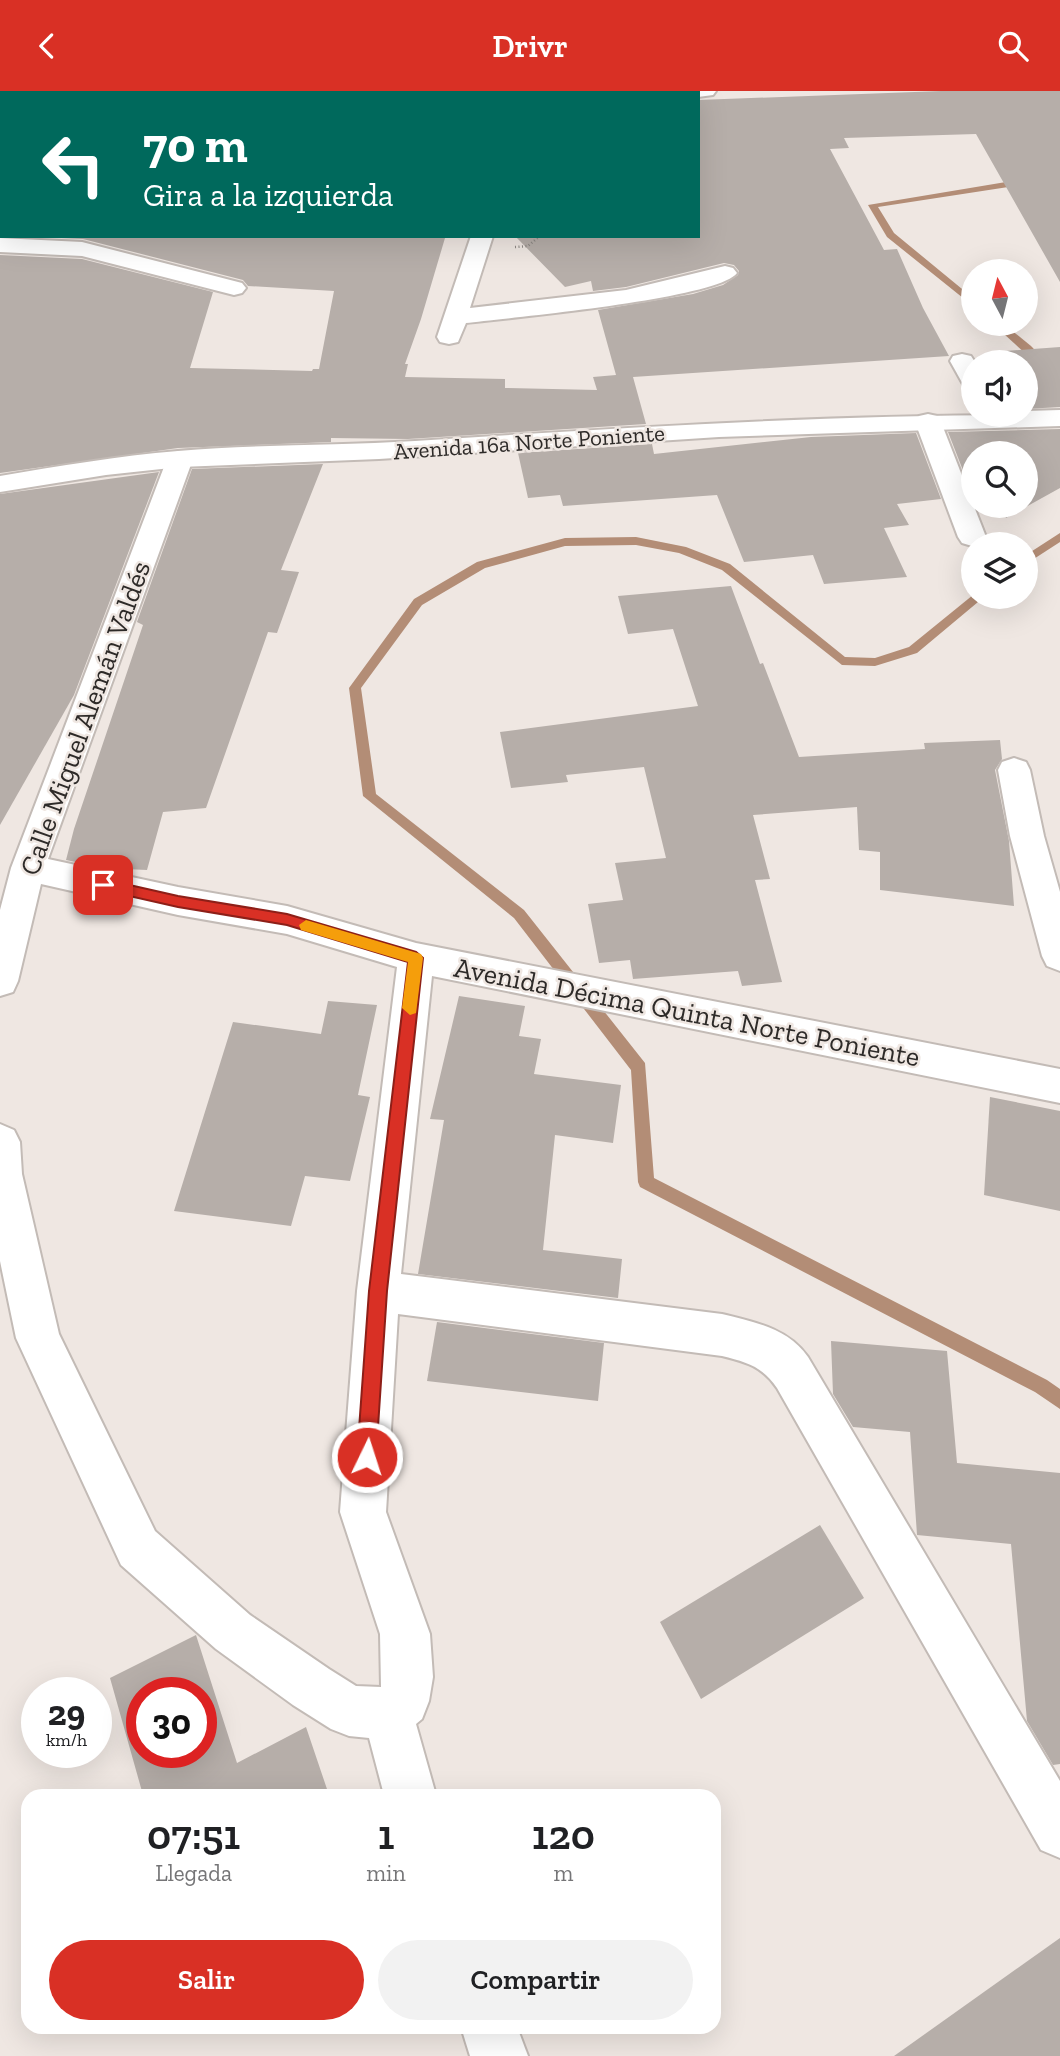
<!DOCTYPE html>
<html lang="es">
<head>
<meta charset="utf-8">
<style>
	body { margin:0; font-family:"Zilla Slab",serif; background:#f2f2f2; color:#202124; height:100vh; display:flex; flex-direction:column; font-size:26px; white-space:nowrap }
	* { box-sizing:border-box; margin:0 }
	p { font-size:23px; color:#757577 }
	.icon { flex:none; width:38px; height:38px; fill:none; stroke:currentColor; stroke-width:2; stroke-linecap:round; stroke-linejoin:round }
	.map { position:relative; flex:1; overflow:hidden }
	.sheet { position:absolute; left:21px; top:1698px; width:700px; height:245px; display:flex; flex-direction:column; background:#fff; border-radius:21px; box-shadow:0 7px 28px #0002 }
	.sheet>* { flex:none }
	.guide { position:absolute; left:0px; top:0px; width:700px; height:147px; box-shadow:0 7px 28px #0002; background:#00695c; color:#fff; overflow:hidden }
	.needle { width:46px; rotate:353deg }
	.controls { position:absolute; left:961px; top:168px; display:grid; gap:14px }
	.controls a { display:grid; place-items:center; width:77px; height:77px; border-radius:50%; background:#fff; box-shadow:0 7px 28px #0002; font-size:35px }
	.speed { position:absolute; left:21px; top:1586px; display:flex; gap:14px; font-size:35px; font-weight:700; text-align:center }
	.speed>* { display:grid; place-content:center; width:91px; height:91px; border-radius:50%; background:#fff; box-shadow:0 7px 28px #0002; line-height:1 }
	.speed small { font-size:18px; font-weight:400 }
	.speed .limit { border:10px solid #d22; background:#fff; color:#111 }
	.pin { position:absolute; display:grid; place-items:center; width:60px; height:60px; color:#fff; margin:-30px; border-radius:14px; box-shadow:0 4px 10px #0006 }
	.me { position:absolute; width:77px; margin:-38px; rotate:4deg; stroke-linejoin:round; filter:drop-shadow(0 0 5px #0008) }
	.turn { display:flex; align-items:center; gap:24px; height:147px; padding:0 28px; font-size:32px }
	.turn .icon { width:91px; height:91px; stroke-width:2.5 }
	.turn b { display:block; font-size:49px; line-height:60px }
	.eta { display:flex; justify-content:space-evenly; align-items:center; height:119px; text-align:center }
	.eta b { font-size:42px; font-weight:600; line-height:49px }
	.action { display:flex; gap:14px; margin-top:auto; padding:14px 28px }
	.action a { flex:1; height:80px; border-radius:42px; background:#d93025; color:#fff; font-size:28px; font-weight:600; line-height:80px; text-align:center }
	.action a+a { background:#f2f2f2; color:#202124 }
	header { display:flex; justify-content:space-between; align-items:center; height:91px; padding:0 28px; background:#d93025; color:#fff; font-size:32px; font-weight:600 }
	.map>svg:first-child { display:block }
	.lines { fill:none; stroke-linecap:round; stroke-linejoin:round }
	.stream { fill:#b38d76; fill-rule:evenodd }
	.building { fill:#b6aea9; fill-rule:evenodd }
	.street-casing { stroke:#c3bbb6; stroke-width:4 }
	.secondary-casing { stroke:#c3bbb6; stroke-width:4 }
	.path { stroke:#8c8783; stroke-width:2.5; stroke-dasharray:1 2.5; stroke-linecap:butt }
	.street { fill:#fff; fill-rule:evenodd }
	.secondary { fill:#fff; fill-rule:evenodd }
	.route { fill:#d93025; stroke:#8d1f18; stroke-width:2 }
	.slow { fill:#f59e0b }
	.labels { text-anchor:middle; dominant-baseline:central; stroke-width:5; stroke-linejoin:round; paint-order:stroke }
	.far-street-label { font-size:23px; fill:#2d2a28; stroke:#efe7e2 }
	.street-label { font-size:28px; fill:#2d2a28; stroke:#efe7e2 }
</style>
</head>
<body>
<header><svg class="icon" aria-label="back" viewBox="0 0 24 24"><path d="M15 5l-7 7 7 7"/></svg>Drivr<svg class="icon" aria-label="search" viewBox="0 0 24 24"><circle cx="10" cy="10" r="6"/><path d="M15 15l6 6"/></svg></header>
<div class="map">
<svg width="1060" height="1965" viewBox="0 0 1060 1965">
	<rect width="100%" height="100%" fill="#efe7e2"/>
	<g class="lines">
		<!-- stream -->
		<g class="stream">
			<polygon points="1060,82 1060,88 878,116 894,142 973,207 973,215 887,146 868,114"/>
			<polygon points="993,233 1004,233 1031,255 1060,285 1060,294"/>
			<polygon points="1060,442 1060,451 1026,473 1026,464"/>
			<polygon points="636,446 686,456 730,473 845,566 875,567 909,556 973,504 984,506 917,562 875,575 842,574 722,479 679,462 636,454 565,455 485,477 422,514 361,597 376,703 524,819 645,972 654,1087 1047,1289 1060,1298 1060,1318 1035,1301 640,1096 638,1091 631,979 514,827 363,705 349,597 414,508 477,471 565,447"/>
		</g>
	</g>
	<!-- building -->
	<g class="building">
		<polygon points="941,0 1060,0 1060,191 976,43 844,47 849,57 830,58 884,159 897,158 923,217 949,265 633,286 646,333 408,348 331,347 331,351 178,357 0,382 0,164 82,168 213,201 190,277 312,280 313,278 319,278 334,200 248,195 243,189 83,148 18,145 445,147 421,228 405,273 408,273 405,286 505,288 505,297 597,299 593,286 616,284 598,219 693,203 723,194 738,184 739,180 734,174 724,172 626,196 593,200 591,190 565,196 515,145 698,145 698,9"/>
		<polygon points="1060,256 1060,316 1026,318 1026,271 992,271 991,261"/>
		<polygon points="1060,338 1060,397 1006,427 1001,415 1026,415 1026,362 973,362 973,405 948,341"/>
		<polygon points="916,342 941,408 897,413 909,434 884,437 907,486 824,493 813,464 744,471 717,404 563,415 560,404 528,407 518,362 652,353 654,363 811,346"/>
		<polygon points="323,373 281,479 299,481 277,542 268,541 206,717 163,721 147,779 104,777 66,769 74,738 143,534 137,531 192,378"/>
		<polygon points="159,381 74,604 0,734 0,403"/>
		<polygon points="731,495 760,573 763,572 799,666 925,658 924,652 1000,649 1002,668 995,679 1009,750 1014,815 880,799 880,761 859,759 857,716 753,724 770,788 755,789 782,891 742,895 738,880 633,888 630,869 599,872 588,813 623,809 615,772 666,767 644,676 566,684 568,691 511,697 500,641 698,615 673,538 628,543 618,505"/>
		<polygon points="459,905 525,915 519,945 541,948 534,983 621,994 613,1052 555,1044 543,1159 622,1168 618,1207 418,1183 444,1029 430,1028"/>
		<polygon points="328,910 377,914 358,1004 370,1006 350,1090 305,1085 291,1135 174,1120 233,931 321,943"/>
		<polygon points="990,1006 1060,1020 1060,1120 984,1104"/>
		<polygon points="437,1231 604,1252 598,1310 427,1290"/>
		<polygon points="831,1250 947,1260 957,1372 1060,1382 1060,1673 1053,1674 1027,1630 1011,1453 917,1444 910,1341 853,1336 833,1303"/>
		<polygon points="820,1434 864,1507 701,1608 660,1531"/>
		<path d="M196,1544L237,1672L306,1636L329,1704H143L110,1587ZM142,1601H201V1661H142Z"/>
		<polygon points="1060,1847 1060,1965 894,1965"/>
	</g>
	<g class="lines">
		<!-- street casing -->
		<g class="street-casing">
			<g id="street">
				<polygon points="332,0 356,0 330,2"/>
				<polygon points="491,0 515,0 517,2 492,2"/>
				<polygon points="645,0 716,0 713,4 698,6 698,2 643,2"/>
				<rect x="0" y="6" width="2" height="12"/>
				<rect x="0" y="91" width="2" height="12"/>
				<path d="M471,145H493L470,217L626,199L725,175L733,177L737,182C718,208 507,227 466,232L458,251L449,253L440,251L437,246Z"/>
				<polygon points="0,147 82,151 242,192 246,197 242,202 234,204 82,165 0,161"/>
				<polygon points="962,263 971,265 975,271 973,298 964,295 950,270 953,265"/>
				<polygon points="928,323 937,325 941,331 986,446 982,452 972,455 962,452 958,446 915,331 919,325"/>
				<path d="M180,360L189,362L193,368L48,768L178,796L287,815L416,852L1060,978V1012L432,885L401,1183L722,1223C754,1231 788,1237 808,1266L1060,1690V1767L1041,1759L777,1297C762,1275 746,1271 722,1265L398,1223L386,1421L430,1543L433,1586L429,1610L422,1628L416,1633L436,1704H384L369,1647L349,1645L331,1638L293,1614L216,1558L121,1474L16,1247L0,1170V1033L14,1039L20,1051L22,1083L59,1243L155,1440L250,1524L329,1578L356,1595L381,1596L380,1543L340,1421L357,1200L397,876L287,843L178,824L41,793L18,890L13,901L0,905V819L11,777L167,368L171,362Z"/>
				<polygon points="1014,667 1026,671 1030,679 1044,745 1060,801 1060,880 1047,875 1042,865 1010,745 998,679 1002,671"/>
				<polygon points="461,1936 517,1936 528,1965 470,1965"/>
			</g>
		</g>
		<!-- secondary casing -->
		<g class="secondary-casing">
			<path id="secondary" d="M1060,319V335L719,346L379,368L180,376L106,384L0,401V385C59,375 118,365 178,360C257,353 336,355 415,350C619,337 824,324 1026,324V320Z"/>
		</g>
		<!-- path -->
		<polyline class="path" points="515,156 528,155 540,145"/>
		<!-- street -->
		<use href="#street" class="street"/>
		<!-- secondary -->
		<use href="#secondary" class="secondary"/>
	</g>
	<!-- route -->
	<polygon class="route" points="103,788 178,805 287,823 416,861 423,867 387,1200 376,1366 373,1373 367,1375 360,1373 357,1366 369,1200 408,871 287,834 178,816 98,798 96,794"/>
	<!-- slow -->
	<polygon class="slow" points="306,829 421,863 423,867 416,922 410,924 402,917 408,871 301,839 299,834"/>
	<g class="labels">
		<!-- far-street labels -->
		<g class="far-street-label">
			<text transform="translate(529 351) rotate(-4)">Avenida 16a Norte Poniente</text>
		</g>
		<!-- street labels -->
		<g class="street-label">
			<text transform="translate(85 627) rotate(-70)">Calle Miguel Alemán Valdés</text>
			<text transform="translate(687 921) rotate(11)">Avenida Décima Quinta Norte Poniente</text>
		</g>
	</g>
</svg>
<div class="controls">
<a><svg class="needle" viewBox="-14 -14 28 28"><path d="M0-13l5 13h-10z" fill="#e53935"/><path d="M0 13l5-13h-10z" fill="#757577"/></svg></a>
<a><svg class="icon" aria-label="sound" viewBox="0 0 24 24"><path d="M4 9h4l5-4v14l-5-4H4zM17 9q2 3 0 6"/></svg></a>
<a><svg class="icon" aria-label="search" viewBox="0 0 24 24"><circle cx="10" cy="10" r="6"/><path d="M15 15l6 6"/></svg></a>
<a><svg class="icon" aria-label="layers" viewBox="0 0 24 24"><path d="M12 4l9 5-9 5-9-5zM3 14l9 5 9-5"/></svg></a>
</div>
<div class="speed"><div>29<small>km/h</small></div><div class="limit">30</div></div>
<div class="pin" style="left:103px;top:794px;background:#d93025"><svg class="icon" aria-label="arrive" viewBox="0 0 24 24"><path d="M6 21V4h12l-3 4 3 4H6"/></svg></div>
<svg class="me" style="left:367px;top:1366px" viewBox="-20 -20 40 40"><circle r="17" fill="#d93025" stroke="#fff" stroke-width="3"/><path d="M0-11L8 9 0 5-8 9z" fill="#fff"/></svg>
<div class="guide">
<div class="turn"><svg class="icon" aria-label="left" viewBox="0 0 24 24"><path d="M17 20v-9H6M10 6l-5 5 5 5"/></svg><div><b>70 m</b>Gira a la izquierda</div></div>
</div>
<section class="sheet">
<div class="eta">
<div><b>07:51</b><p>Llegada</p></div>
<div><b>1</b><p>min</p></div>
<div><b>120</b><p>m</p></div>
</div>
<div class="action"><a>Salir</a><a>Compartir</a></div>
</section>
</div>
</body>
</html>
